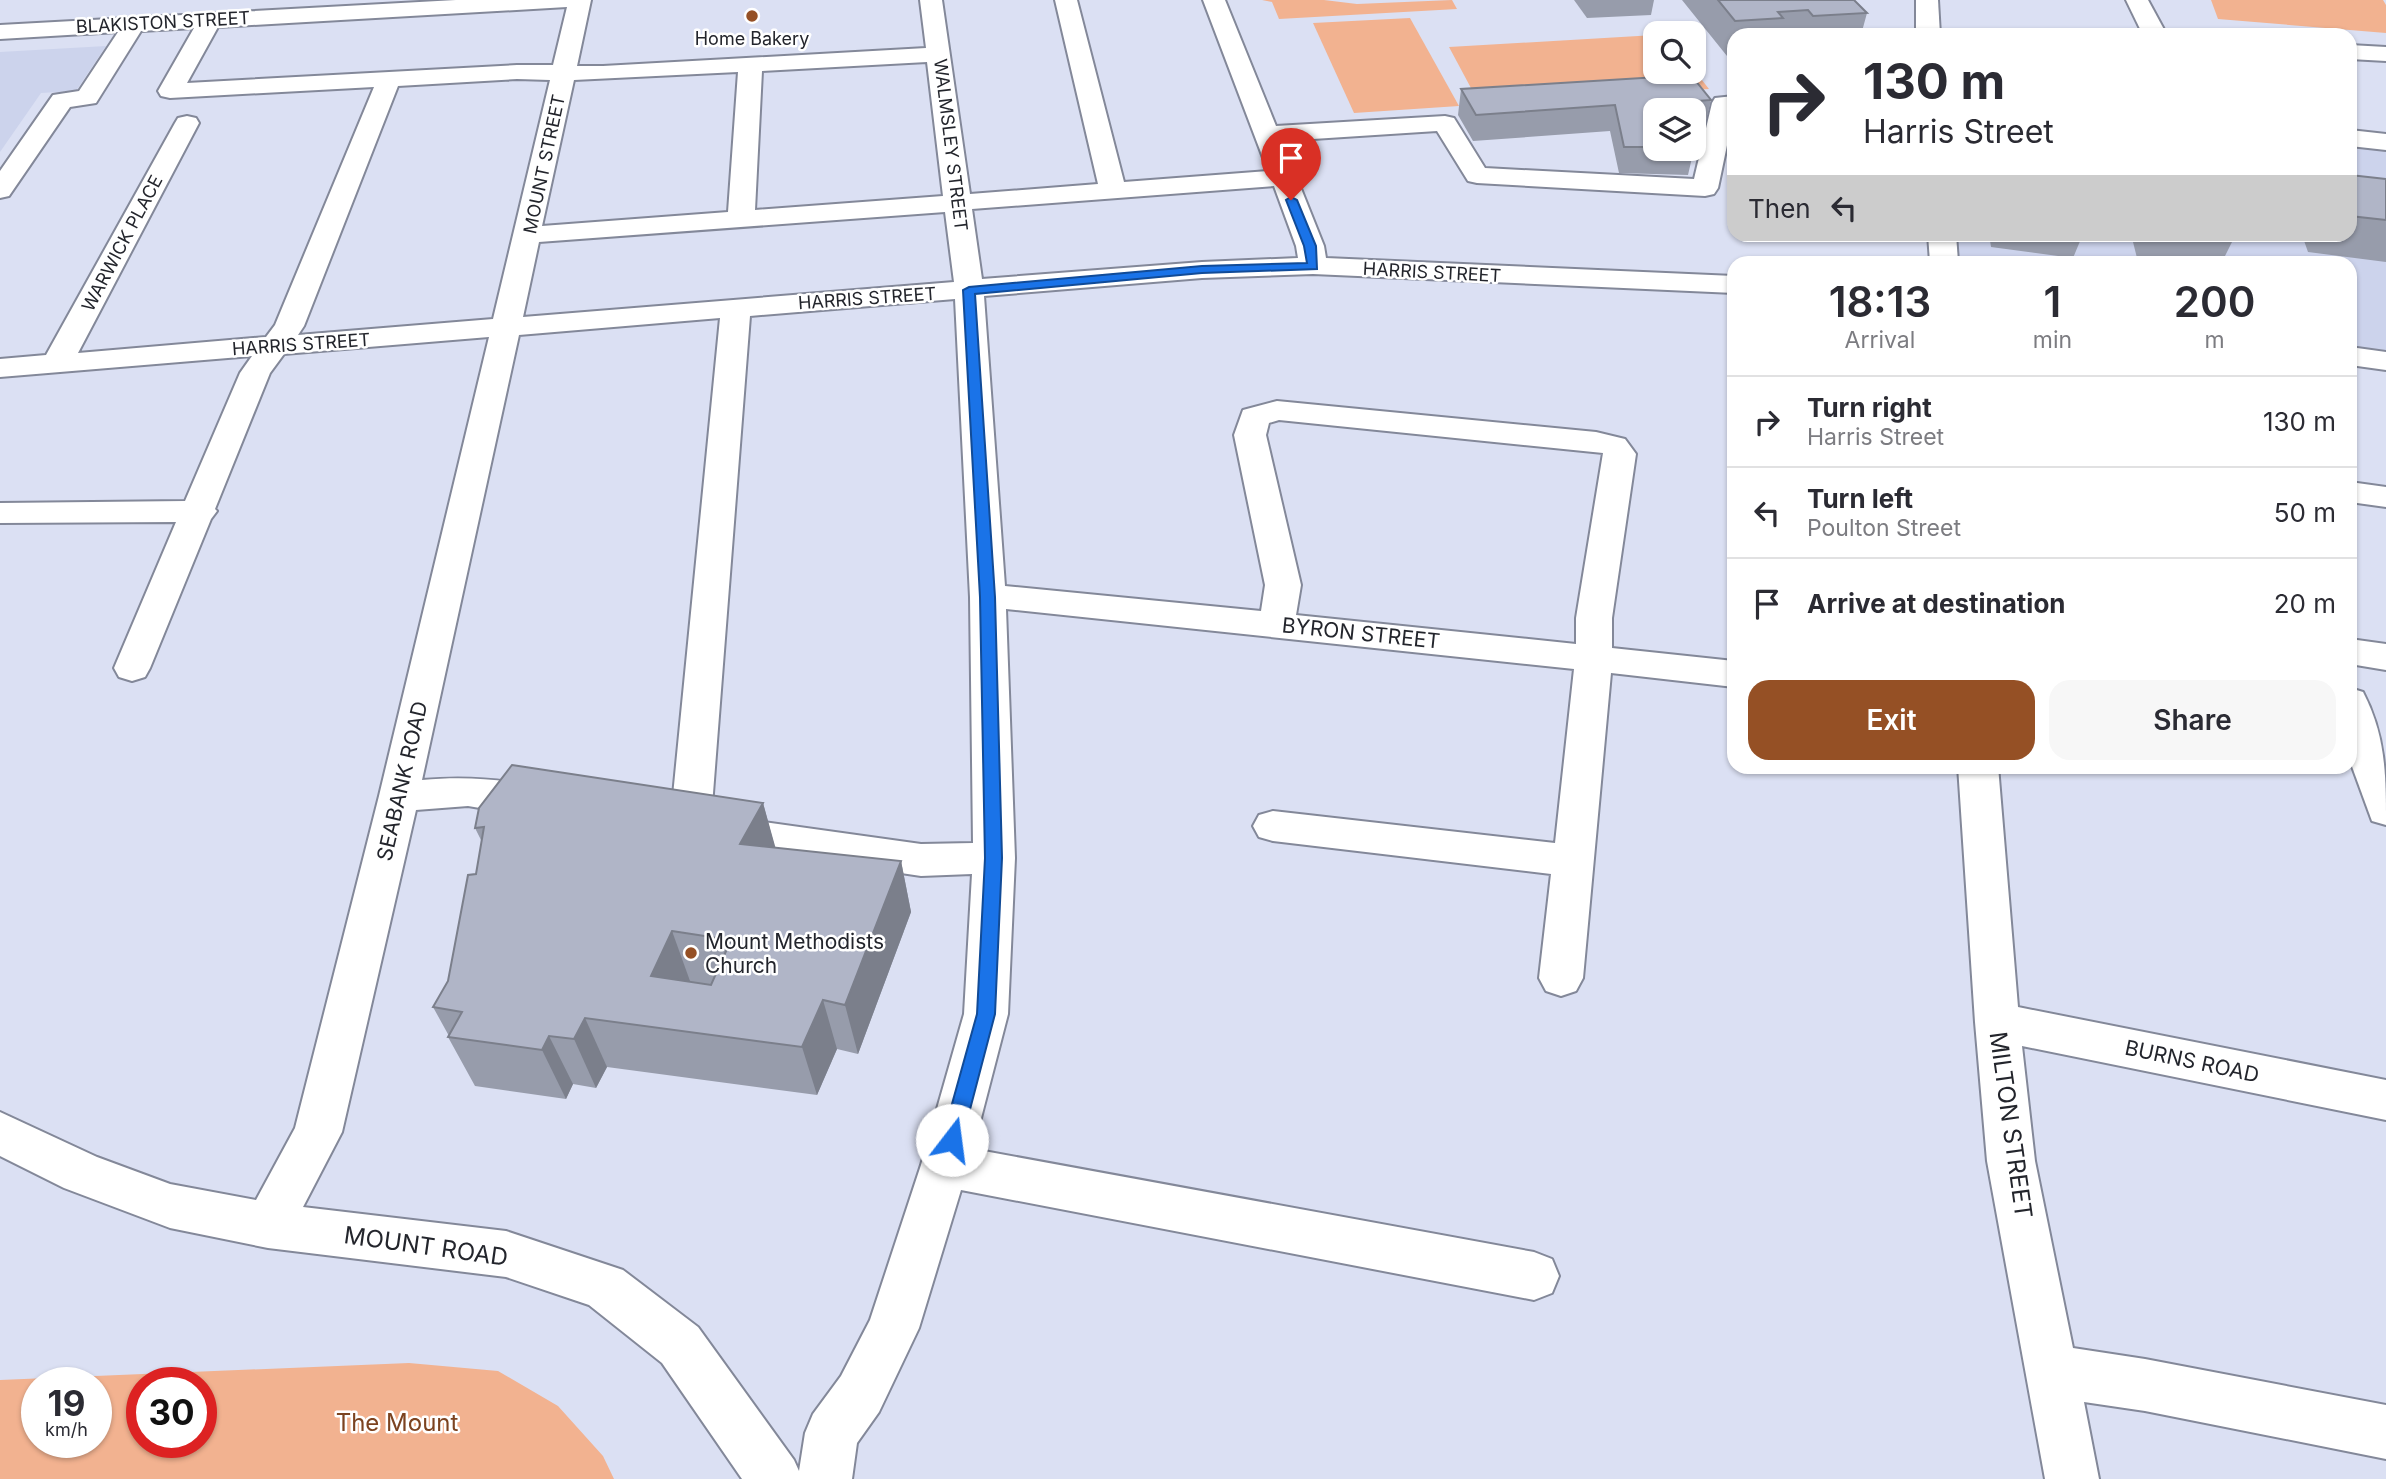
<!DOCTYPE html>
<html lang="en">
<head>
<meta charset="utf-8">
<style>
	body { margin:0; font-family:Inter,sans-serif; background:#f7f7f7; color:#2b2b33; height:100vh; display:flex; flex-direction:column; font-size:26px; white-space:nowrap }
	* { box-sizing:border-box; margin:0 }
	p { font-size:23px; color:#7c7c81 }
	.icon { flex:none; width:38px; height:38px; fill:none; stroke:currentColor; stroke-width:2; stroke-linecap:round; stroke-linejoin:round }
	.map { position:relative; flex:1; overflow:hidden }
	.panel { position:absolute; left:1727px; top:256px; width:630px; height:518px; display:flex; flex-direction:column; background:#fff; border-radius:21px; box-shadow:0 2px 5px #0004 }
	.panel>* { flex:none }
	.banner { position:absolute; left:1727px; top:28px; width:630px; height:214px; border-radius:21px; box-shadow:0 2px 5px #0004; background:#fff; color:#2b2b33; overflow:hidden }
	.tools { position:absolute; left:1643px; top:21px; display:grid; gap:14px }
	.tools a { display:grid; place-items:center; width:63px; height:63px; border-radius:14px; background:#fff; box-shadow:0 2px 5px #0004; font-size:35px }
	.speed { position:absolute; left:21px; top:1367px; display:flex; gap:14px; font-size:35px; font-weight:700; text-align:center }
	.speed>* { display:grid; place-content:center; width:91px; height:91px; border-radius:50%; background:#fff; box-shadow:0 2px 5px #0004; line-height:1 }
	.speed small { font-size:18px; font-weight:400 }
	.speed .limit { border:10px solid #d22; background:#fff; color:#111 }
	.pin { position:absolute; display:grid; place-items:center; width:60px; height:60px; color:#fff; margin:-72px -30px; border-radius:50% 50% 50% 0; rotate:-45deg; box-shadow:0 0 7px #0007 }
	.pin .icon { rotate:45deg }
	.me { position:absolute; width:77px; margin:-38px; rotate:15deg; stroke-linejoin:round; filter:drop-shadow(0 0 5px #0008) }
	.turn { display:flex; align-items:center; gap:24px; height:147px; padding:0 21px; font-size:32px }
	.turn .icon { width:91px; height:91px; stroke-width:2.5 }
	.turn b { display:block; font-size:49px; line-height:60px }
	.then { display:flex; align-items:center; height:66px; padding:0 21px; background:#0003; gap:14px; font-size:26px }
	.eta { display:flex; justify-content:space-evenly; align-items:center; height:119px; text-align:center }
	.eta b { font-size:42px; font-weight:600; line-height:49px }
	.cta { display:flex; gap:14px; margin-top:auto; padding:14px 21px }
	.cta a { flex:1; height:80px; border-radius:21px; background:#955025; color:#fff; font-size:28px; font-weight:600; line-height:80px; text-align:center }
	.cta a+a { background:#f7f7f7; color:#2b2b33 }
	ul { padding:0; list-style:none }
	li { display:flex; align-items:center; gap:21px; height:91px; padding:0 21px; border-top:2px solid #e1e1e2 }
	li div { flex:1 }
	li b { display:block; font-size:26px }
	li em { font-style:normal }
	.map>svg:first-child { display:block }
	.built { fill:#ccd3ec }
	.green { fill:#f2b290; fill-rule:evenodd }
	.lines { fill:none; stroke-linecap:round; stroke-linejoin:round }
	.minor-casing { stroke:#838899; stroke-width:4 }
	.minor { fill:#fff; fill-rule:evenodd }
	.wall { fill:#979cab }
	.shaded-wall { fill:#7b7f8b }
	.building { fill:#b0b5c7; stroke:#7b7f8b; stroke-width:2; fill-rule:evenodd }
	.route { fill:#1a73e8; stroke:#114b97; stroke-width:2 }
	.poi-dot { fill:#955025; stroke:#fff; stroke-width:2.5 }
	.labels { text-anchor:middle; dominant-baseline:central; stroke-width:5; stroke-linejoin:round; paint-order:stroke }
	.far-street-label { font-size:18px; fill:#23252c; stroke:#fff }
	.far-poi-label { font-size:18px; fill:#23252c; stroke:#fff }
	.street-label { font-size:21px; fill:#23252c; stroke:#fff }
	.poi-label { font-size:21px; fill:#23252c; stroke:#fff; text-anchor:start }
	.near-street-label { font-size:24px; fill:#23252c; stroke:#fff }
	.near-park-label { font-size:24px; fill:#7c4320; stroke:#fff }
</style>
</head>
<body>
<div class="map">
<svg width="2386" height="1479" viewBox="0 0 2386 1479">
	<rect width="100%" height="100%" fill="#dbe0f3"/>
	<!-- built -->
	<g class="built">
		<polygon points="106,46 76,91 41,93 0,152 0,52"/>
		<polygon points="2350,138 2386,142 2386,360 2350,356 2350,262 1944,262 1942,235 2350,234"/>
	</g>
	<!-- green -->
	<g class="green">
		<polygon points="1262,0 1324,0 1357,4 1452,0 1457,9 1279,19 1272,2"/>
		<polygon points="2211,0 2383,0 2386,5 2386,33 2218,19"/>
		<polygon points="1410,18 1459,106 1354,113 1313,23"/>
		<polygon points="1655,35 1656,72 1694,70 1709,89 1479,103 1449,47"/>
		<path d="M409,1363L498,1371L558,1406L603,1456L614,1479H0V1380ZM96,1382V1442H37V1382ZM201,1382V1442H142V1382Z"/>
	</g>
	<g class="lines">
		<!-- minor casing -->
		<g class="minor-casing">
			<g id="minor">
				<path d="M456,0H591L577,66H603L926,48L920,0H942L970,194L1098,184L1055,0H1077L1124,182L1268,171L1203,0H1225L1276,126L1445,116L1454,118L1485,168L1694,179L1712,103L1715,98L1734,96V112L1718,188L1714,194L1705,196L1477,183L1468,181L1437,131L1282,141L1324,246L1326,258L1734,276V293L1313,274L1202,278L984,296L1005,586L1261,611L1265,585L1234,435L1243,410L1277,401L1596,432L1625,439L1636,454L1612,618V648L1734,661V687L1611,673L1583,978L1576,991L1561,996L1546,991L1539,978L1551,874L1273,841L1259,837L1253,826L1259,815L1273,811L1555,843L1574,669L1006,609L1015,858L1008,1014L973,1149L1534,1252L1552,1259L1559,1276L1552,1293L1534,1300L961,1190L919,1328L879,1412L857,1443L852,1479H742L662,1363L589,1305L506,1277L268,1248L170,1228L64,1188L0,1156V1112L97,1157L170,1184L256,1200L295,1128L379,796L489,337L284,354L270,373L215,509L217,511L211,519L150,668L145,677L132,681L119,677L114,668L176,522L0,523V503L185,501L240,373L252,356L0,377V359L46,355L175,123L178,118L187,116L196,118L199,123L78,353L266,337L275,325L374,87L170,98L161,96L158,91L194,28L141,31L96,103L70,107L9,196L0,198V171L53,95L79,91L118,32L0,39V25ZM567,7L553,65H517L187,83L218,27ZM927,62L943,196L755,210L762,71ZM738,72L728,212L542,226L574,80ZM517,79L550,80L493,319L298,335L304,326L398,86ZM1274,186L1296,246L1298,258L1202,262L982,279L972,209ZM945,212L954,282L523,317L539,242ZM955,299L970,597L973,843L921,844L721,816L711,819L750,316ZM720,318L670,826L676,837L690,841L704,837L707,842L721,846L921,876L972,874L964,1014L921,1165L870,1320L841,1376L813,1414L805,1433L799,1471L794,1460L698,1327L623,1270L506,1231L303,1207L342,1132L416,810L468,806L541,818L555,814L561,803L555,792C511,779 468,776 422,780L519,335ZM1279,420L1603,453L1576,618V644L1296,615L1301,585L1266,435L1269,423Z"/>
				<polygon points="1916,0 1938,0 1940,35 1916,35"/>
				<polygon points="2126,0 2148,0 2167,35 2143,35"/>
				<polygon points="2350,45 2386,47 2386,61 2350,59"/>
				<polygon points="2350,130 2386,134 2386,150 2350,146"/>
				<polygon points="1928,234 1956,234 1958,262 1930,262"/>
				<polygon points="2350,347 2386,352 2386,370 2350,365"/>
				<polygon points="2350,482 2386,487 2386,507 2350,502"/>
				<polygon points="2350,639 2386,644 2386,670 2350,664"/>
				<path d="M2350,688L2363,692C2386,736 2386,776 2386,825L2372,821L2350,761Z"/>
				<polygon points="1958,766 1998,766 2018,1007 2386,1080 2386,1120 2022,1046 2035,1161 2073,1348 2145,1359 2386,1405 2386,1459 2145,1411 2084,1402 2099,1479 2045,1479 1987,1161 1975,1022"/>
			</g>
		</g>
		<!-- minor -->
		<use href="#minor" class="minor"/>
	</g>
	<!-- wall -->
	<g class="wall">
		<polygon points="1574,0 1654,0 1651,15 1587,18"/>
		<polygon points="1682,0 1854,0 1867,13 1861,35 1734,35 1734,56 1727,56"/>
		<polygon points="1461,89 1711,100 1705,126 1694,127 1694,110 1656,110 1656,149 1694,149 1688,175 1619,173 1610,131 1473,141 1458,115"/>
		<polygon points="2350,175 2386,179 2386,262 2308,252 2302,235 2294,234 2350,234"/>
		<polygon points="1989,234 2083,234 2073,258 1991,247"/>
		<polygon points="2108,234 2232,234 2233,240 2222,262 2138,262 2132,238"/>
		<polygon points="763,803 775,848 901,861 911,912 858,1054 837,1049 817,1095 607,1067 596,1088 573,1084 566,1099 475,1086 448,1037 449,1036 433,1007 448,981 476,874 482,842 475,828"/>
	</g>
	<!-- shaded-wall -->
	<g class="shaded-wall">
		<polygon points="763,803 777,853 740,844"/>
		<polygon points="901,861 911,912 858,1054 845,1005"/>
		<polygon points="672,931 690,981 670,1025 651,976"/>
		<polygon points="823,1000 837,1049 817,1095 802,1047"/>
		<polygon points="585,1018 607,1067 596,1088 574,1039"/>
		<polygon points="549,1036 573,1084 566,1099 542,1050"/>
	</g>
	<!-- building -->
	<g class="building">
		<polygon points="1718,0 1854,0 1867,13 1813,16 1808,10 1778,12 1783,18 1735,21"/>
		<polygon points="1691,75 1711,100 1684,102 1685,110 1656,110 1656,147 1624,147 1615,105 1476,115 1461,89"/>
		<polygon points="2350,175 2386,179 2386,220 2350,216"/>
		<polygon points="2194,234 2232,234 2233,240"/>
		<path d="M512,765L763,803L740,844L901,861L845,1005L823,1000L802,1047L585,1018L574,1039L549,1036L542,1050L448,1037L462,1012L433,1007L448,981L468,875L476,874L484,827L475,828L479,808ZM672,931L731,940L711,985L651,976Z"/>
	</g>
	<!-- route -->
	<polygon class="route" points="1291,197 1297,200 1316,246 1317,269 1202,273 975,294 995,597 1002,858 995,1014 962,1140 959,1146 952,1149 945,1146 942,1140 977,1014 985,858 980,597 963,290 969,287 1202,266 1307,263 1304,246 1286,200"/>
	<!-- markers -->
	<g class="poi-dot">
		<circle cx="752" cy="16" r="7"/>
		<circle cx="691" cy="953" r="7"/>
	</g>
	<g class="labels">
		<!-- far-street labels -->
		<g class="far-street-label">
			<text transform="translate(163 22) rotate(-3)">BLAKISTON STREET</text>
			<text transform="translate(951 145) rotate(83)">WALMSLEY STREET</text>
			<text transform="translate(544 164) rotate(-78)">MOUNT STREET</text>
			<text transform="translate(122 243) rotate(-62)">WARWICK PLACE</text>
			<text transform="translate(1432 272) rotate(3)">HARRIS STREET</text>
			<text transform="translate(867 298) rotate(-4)">HARRIS STREET</text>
			<text transform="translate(301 344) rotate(-4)">HARRIS STREET</text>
		</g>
		<!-- far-poi labels -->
		<g class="far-poi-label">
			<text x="752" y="38">Home Bakery</text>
		</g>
		<!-- street labels -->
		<g class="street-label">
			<text transform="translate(1361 633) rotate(6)">BYRON STREET</text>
			<text transform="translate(402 781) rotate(-77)">SEABANK ROAD</text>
			<text transform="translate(2192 1061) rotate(12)">BURNS ROAD</text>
		</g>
		<!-- poi labels -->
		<g class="poi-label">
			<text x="705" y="941">Mount Methodists<tspan x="705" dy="24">Church</tspan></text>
		</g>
		<!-- near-street labels -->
		<g class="near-street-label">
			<text transform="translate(2011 1125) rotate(82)">MILTON STREET</text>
			<text transform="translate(426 1246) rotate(8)">MOUNT ROAD</text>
		</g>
		<!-- near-park labels -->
		<g class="near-park-label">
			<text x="397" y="1422">The Mount</text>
		</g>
	</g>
</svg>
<div class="tools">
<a><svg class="icon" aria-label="search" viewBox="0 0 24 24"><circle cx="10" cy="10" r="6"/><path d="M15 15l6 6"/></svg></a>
<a><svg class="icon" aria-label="layers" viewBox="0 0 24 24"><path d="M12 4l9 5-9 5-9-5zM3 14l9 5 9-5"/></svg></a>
</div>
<div class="speed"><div>19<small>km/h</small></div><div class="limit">30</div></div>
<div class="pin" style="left:1291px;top:200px;background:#d93025"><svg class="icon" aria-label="arrive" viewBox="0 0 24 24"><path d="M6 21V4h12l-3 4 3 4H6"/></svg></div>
<svg class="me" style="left:952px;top:1140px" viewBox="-20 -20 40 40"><circle r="19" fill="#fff"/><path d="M0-13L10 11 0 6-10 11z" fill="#1a73e8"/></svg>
<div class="banner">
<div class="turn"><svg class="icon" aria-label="right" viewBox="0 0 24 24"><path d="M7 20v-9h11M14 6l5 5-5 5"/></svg><div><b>130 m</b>Harris Street</div></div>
<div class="then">Then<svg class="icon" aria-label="left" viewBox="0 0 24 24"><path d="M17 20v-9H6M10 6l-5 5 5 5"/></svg></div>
</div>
<section class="panel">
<div class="eta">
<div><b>18:13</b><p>Arrival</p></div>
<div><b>1</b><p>min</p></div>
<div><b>200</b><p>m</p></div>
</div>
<ul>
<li><svg class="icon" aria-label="right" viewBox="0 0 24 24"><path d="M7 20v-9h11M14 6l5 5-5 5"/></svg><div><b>Turn right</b><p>Harris Street</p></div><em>130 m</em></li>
<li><svg class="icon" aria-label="left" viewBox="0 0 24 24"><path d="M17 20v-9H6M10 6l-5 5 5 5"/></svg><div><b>Turn left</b><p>Poulton Street</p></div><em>50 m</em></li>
<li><svg class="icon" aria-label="arrive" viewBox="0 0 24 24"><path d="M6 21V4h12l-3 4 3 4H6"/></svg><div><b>Arrive at destination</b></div><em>20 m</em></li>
</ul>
<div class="cta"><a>Exit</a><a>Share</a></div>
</section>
</div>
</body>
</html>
